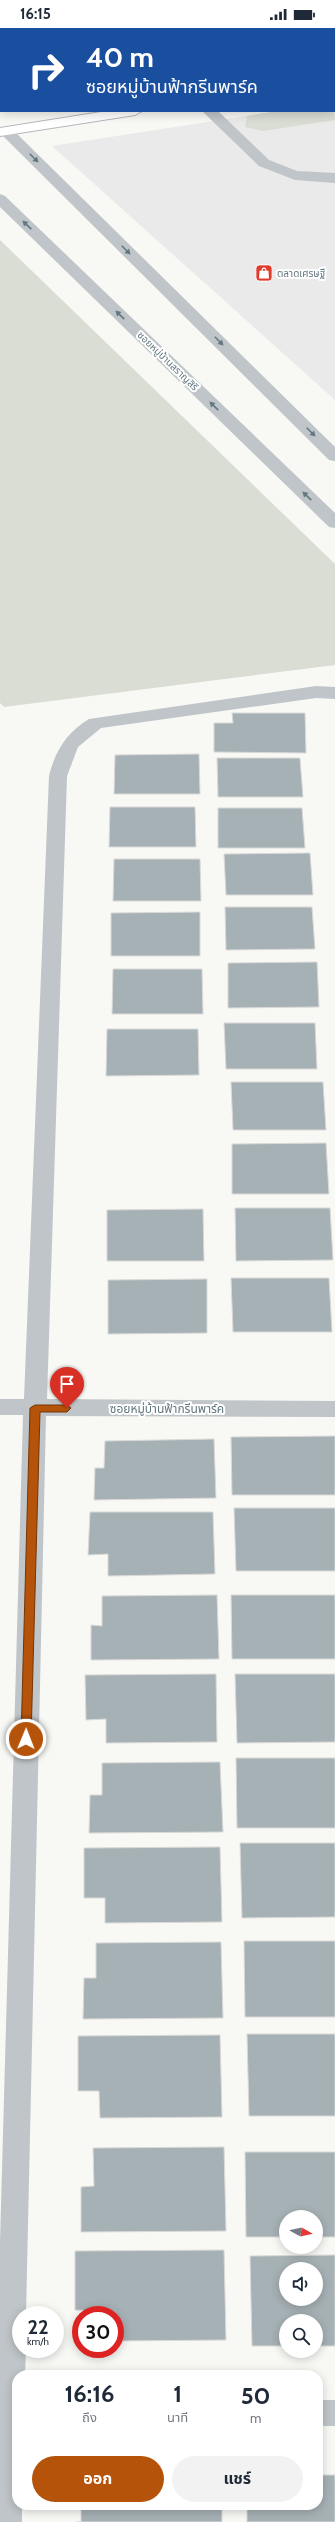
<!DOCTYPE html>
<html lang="th">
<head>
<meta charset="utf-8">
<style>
	body { margin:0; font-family:Cabin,"Noto Sans Thai",sans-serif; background:#f2f2f3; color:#1f2937; height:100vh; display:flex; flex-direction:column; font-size:15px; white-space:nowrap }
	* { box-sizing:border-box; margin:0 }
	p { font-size:13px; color:#747a83 }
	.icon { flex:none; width:22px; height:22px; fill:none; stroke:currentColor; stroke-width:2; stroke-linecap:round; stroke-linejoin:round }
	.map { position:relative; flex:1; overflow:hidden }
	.details { position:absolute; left:12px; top:2342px; width:311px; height:140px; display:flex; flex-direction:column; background:#fff; border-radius:16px; box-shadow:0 2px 10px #0003 }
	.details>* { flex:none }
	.top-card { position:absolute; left:0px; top:0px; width:335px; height:84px; box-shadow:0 2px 10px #0003; background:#1a4fa0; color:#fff; overflow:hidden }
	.needle { width:26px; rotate:98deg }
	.buttons { position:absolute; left:279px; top:2182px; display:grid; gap:8px }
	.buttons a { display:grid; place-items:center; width:44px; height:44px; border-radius:50%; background:#fff; box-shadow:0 2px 10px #0003; font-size:20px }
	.speed { position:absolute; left:12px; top:2278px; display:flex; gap:8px; font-size:20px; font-weight:700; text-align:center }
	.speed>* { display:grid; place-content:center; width:52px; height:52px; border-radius:50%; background:#fff; box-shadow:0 2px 10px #0003; line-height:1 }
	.speed small { font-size:10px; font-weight:400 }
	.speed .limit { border:6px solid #d22; background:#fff; color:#111 }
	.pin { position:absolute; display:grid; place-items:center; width:34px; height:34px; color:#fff; margin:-41px -17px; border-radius:50% 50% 50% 0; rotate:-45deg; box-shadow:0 0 4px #0007 }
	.pin .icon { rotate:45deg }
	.me { position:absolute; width:44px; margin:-22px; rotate:1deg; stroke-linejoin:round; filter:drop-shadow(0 0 3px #0008) }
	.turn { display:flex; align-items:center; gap:14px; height:84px; padding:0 20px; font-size:18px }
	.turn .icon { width:52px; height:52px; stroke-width:2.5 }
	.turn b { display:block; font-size:28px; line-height:34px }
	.eta { display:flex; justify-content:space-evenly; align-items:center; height:68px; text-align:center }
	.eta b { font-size:24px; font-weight:700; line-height:28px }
	.cta { display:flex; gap:8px; margin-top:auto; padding:8px 20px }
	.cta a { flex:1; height:46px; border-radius:24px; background:#b45309; color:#fff; font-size:16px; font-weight:700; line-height:46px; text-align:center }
	.cta a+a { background:#f2f2f3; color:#1f2937 }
	.status { display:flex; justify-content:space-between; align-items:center; height:28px; padding:0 20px; background:#fff; direction:ltr }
	.status svg { height:11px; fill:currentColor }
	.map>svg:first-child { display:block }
	.built { fill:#e9eae9 }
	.green { fill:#d9ddd4 }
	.water { fill:#b7c6c8 }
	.building { fill:#a6b1b5; stroke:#dad9d8; fill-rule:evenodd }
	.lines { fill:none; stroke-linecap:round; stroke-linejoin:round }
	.major-casing { stroke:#b3b9bc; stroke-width:2 }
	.minor { fill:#bfc5c8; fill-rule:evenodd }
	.major { fill:#fff; fill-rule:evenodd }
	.oneway { fill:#637880 }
	.route { fill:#b45309; stroke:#753606 }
	.labels { text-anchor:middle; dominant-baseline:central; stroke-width:4; stroke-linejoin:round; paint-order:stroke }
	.far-poi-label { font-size:10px; fill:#637880; stroke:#fff; text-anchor:start }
	.far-street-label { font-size:10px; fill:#637880; stroke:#fff }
	.street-label { font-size:12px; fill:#637880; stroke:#fff }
</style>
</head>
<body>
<div class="status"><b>16:15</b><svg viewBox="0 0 49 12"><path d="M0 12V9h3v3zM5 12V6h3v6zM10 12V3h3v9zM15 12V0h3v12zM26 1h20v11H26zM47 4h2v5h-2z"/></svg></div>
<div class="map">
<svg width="335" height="2494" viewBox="0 0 335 2494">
	<rect width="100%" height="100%" fill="#f8f8f5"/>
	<!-- built -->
	<polygon class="built" points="334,74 335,74 335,372 52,118 278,83 334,83"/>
	<!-- green -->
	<g class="green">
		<polygon points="334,74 335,92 263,103 245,99 247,88 278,83 334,83"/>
		<polygon points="0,212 335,536 335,637 4,679 0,675"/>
	</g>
	<!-- water -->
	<polygon class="water" points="47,0 317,0 46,1"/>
	<!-- building -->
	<g class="building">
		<polygon points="232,685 305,685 306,725 214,724 214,695 233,695"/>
		<polygon points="199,726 200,766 114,766 115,727"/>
		<polygon points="217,730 300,730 303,769 218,769"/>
		<polygon points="110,779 195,779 196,819 109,819"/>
		<polygon points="218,780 302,780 305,820 218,820"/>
		<polygon points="310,825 313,867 226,867 224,826"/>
		<polygon points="114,831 200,831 201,873 113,873"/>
		<polygon points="225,879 312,879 315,921 226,922"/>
		<polygon points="200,884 200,928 111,928 111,885"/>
		<polygon points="317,934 319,979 228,980 228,935"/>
		<polygon points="113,941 202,941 203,986 112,986"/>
		<polygon points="224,995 315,995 317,1041 226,1041"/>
		<polygon points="107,1001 198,1001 199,1047 106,1048"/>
		<polygon points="231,1054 323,1054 326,1102 233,1102"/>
		<polygon points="326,1115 329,1166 232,1166 232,1116"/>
		<polygon points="235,1180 330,1180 333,1232 236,1233"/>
		<polygon points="203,1181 204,1233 107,1233 107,1182"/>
		<polygon points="231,1250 329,1250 332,1304 233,1304"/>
		<polygon points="207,1251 207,1305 108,1306 108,1252"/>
		<polygon points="335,1408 335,1467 232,1467 231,1409"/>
		<polygon points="214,1411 216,1470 94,1472 95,1440 104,1440 105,1413"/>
		<polygon points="234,1480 335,1480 335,1543 236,1543"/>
		<polygon points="90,1484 213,1484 215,1546 108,1548 108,1526 88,1527"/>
		<polygon points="217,1567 219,1631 91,1632 91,1597 102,1598 102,1568"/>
		<polygon points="231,1567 335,1567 335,1631 232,1631"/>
		<polygon points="216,1646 217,1714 106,1715 106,1691 86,1692 85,1647"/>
		<polygon points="235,1646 335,1646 335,1714 237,1715"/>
		<polygon points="236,1730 335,1730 335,1800 237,1800"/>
		<polygon points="220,1734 223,1804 89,1805 90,1767 102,1767 102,1735"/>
		<polygon points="240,1815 335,1815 335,1889 242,1890"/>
		<polygon points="220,1819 222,1894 105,1895 105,1870 84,1870 84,1820"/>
		<polygon points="244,1913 335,1913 335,1989 245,1989"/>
		<polygon points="221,1914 223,1990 83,1991 84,1950 96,1950 96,1915"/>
		<polygon points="247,2006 335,2006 335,2088 249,2088"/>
		<polygon points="220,2007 222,2089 100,2090 99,2063 78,2063 78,2008"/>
		<polygon points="224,2119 226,2203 81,2204 81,2159 94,2158 93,2120"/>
		<polygon points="245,2124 335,2124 335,2209 316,2209 316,2189 286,2189 286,2209 246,2209"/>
		<polygon points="224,2222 226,2312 115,2313 115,2287 97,2287 97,2283 75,2282 75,2223"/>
		<path d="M335,2227V2318H316V2293H286V2318H252L250,2228ZM286,2241H316V2271H286Z"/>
		<polygon points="318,2447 335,2447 335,2494 247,2494 247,2477 318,2477"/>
		<polygon points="81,2477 222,2477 222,2494 76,2494 81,2494"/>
	</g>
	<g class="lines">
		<!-- major casing -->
		<g class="major-casing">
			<g id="major">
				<rect x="334" y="49" width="1" height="8"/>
				<polygon points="107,83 142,83 135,87 0,108 0,100"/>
			</g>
		</g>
		<!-- minor -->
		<g class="minor">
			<polygon points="202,83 218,83 269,132 297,143 335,145 335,155 295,152 259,138"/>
			<polygon points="6,99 11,100 335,419 335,433 329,432 1,106 1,100"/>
			<polygon points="0,166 5,168 335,485 335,500 329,499 0,179"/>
			<path d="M316,658L335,659V671L316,670L101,700L78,719L67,748L47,1371L335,1373V1389L46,1388L26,2287H21V2321H26L25,2347H17V2477H22V2494H0V2214L23,1387H0V1371H24L49,748C55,723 67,704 89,691Z"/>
			<rect x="318" y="2372" width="17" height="26"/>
		</g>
		<!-- major -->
		<use href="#major" class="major"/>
	</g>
	<!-- one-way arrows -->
	<defs><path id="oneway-solid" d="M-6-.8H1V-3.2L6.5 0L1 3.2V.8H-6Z"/></defs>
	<g class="oneway">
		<use href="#oneway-solid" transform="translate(34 130) rotate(45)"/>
		<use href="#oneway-solid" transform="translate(27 197) rotate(-136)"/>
		<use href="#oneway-solid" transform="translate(126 222) rotate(45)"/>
		<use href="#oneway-solid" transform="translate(120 287) rotate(-136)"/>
		<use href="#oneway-solid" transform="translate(219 313) rotate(45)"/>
		<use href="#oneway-solid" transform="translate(214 378) rotate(-136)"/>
		<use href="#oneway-solid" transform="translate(311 404) rotate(45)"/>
		<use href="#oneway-solid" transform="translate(307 468) rotate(-136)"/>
	</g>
	<!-- route -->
	<polygon class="route" points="35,1377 67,1377 71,1380 67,1384 40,1384 31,1711 26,1715 21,1711 30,1380"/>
	<!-- icons -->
	<defs>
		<g id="shop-square" transform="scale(0.9)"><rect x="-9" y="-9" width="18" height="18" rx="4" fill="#e13b2d" stroke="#fff"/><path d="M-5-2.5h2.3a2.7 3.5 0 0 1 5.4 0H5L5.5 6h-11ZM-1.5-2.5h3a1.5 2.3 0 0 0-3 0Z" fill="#fff"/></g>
	</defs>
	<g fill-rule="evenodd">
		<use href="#shop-square" x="264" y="245"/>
	</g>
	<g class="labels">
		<!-- far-poi labels -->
		<g class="far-poi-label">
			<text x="277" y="245">ตลาดเศรษฐี</text>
		</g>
		<!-- far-street labels -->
		<g class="far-street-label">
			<text transform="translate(168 333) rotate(44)">ซอยหมู่บ้านสราญสิริ</text>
		</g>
		<!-- street labels -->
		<g class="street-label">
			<text x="167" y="1380">ซอยหมู่บ้านฟ้ากรีนพาร์ค</text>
		</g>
	</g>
</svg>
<div class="buttons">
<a><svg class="needle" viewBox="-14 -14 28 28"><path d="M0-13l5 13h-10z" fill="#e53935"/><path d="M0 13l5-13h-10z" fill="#747a83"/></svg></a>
<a><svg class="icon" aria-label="sound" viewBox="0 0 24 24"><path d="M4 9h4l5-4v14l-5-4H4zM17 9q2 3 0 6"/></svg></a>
<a><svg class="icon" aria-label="search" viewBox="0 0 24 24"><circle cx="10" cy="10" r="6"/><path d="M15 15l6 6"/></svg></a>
</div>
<div class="speed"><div>22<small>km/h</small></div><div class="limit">30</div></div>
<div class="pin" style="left:67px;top:1380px;background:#d93025"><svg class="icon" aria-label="arrive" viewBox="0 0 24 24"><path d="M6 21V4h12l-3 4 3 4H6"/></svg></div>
<svg class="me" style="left:26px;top:1711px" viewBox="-20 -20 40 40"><circle r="17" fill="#b45309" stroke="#fff" stroke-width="3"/><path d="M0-11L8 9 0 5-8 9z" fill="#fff"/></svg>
<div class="top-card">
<div class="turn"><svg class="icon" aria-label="right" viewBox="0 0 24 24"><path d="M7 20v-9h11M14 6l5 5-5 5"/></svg><div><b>40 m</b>ซอยหมู่บ้านฟ้ากรีนพาร์ค</div></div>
</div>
<section class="details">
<div class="eta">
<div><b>16:16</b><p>ถึง</p></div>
<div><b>1</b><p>นาที</p></div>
<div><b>50</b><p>m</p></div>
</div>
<div class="cta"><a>ออก</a><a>แชร์</a></div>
</section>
</div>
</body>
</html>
